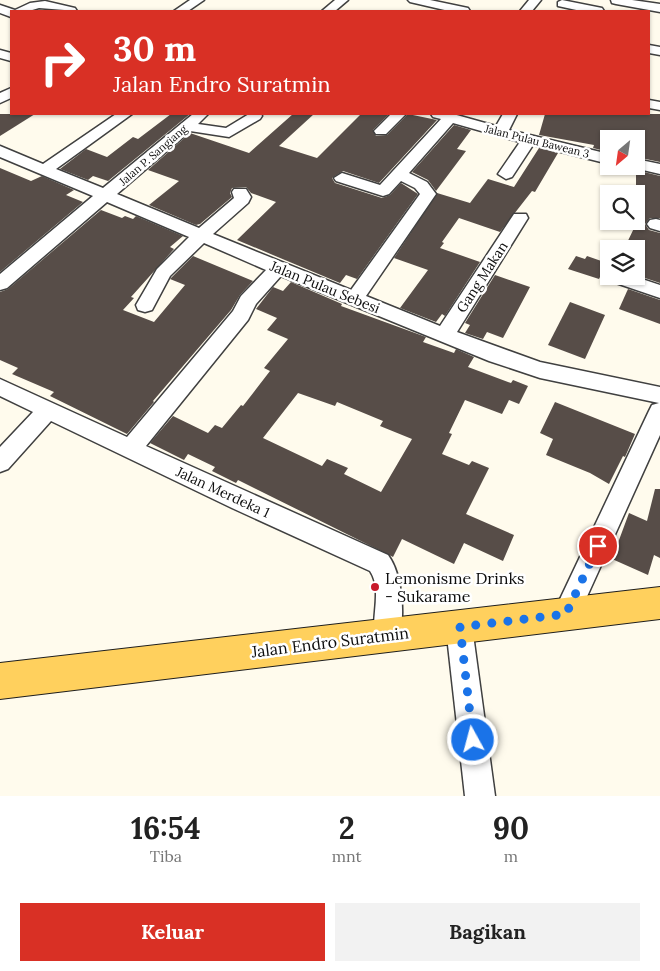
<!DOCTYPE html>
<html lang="id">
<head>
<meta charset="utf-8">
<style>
	body { margin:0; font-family:Lora,serif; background:#f2f2f2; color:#222; height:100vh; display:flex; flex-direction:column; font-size:19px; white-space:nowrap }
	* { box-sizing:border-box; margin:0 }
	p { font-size:16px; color:#767676 }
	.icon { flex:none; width:28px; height:28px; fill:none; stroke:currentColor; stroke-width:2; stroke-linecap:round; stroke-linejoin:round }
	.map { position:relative; height:796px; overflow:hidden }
	.drawer { display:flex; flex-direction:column; background:#fff; flex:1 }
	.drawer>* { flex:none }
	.guide { position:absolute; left:10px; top:10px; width:640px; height:105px; border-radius:0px; box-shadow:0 1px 4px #0004; background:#d93025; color:#fff; overflow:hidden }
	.needle { width:32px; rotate:209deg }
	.fabs { position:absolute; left:600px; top:130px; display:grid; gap:10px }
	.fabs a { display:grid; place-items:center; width:45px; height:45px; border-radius:0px; background:#fff; box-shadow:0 1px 4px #0004; font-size:25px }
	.pin { position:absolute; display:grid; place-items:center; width:42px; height:42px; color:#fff; margin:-21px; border:2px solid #fff; border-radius:50%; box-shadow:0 1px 5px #0007 }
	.me { position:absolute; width:55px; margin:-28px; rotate:353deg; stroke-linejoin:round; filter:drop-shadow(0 0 4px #0008) }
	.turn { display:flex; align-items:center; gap:18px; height:105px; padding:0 20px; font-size:22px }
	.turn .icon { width:65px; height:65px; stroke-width:2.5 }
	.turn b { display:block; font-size:35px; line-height:42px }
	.eta { display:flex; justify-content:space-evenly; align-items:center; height:85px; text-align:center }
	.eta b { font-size:30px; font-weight:800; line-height:35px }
	.cta { display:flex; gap:10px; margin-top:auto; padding:10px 20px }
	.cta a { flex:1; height:58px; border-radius:0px; background:#d93025; color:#fff; font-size:20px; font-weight:800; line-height:58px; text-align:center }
	.cta a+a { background:#f2f2f2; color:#222 }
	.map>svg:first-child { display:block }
	.building { fill:#574d48; fill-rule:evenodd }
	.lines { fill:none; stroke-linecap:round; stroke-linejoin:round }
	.minor-casing { stroke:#404040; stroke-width:3 }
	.major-casing { stroke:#1e1e1e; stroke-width:2 }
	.minor { fill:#fff; fill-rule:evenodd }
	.major { fill:#ffd05d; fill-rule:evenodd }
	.route { stroke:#1a73e8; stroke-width:9; stroke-dasharray:0 16.2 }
	.poi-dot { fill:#c81a2a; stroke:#fff; stroke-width:2 }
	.labels { text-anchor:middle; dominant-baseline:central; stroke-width:5; stroke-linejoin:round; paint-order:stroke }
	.far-street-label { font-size:11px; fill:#0d0d0d; stroke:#fff }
	.street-label { font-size:14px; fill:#0d0d0d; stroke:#fff }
	.near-poi-label { font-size:16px; fill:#0d0d0d; stroke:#fff; text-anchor:start }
	.near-street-label { font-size:16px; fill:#0d0d0d; stroke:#fff }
</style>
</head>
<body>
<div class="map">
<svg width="660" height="796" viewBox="0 0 660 796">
	<rect width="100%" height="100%" fill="#fffbed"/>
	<!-- building -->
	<g class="building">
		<polygon points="0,114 35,114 0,136"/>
		<polygon points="171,114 190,114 108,181 93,176 88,180 60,169 86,149 107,157 133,137 138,139"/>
		<polygon points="293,114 314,114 279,146 317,158 361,114 389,114 373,130 376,136 387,135 408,114 437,120 379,183 343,171 332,178 335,183 382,198 390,195 401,183 418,194 357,279 346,275 340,283 237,240 276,202 251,193 246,187 232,188 230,193 232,197 200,224 196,225 149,205 179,181 148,170 190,133 249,153"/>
		<polygon points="545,114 660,114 660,162 636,157 636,139 609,139 609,152 593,148 594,145 539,135"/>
		<polygon points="454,125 471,130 457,149 466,151 436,191 428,180 412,172"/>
		<polygon points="539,148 558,153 535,192 532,191 500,232 459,218 442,242 444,243 440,248 480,262 445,316 442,314 436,322 400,308 428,270 394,258 437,193 470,203 488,179 514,187"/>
		<polygon points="0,168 31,181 42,176 74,190 66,195 83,202 0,272"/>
		<polygon points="636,170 660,176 660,218 650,218 645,224 649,230 660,233 660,283 636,275 636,249 624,249 636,224"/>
		<polygon points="101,210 122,218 125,216 133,219 136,216 183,236 170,247 174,249 131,297 134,298 123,310 154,322 185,285 170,279 193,256 253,281 240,295 231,310 153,401 154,402 127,434 50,396 54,392 12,374 18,368 0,360 0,292 8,289"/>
		<polygon points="576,256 585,259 587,256 607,263 599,279 568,269"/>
		<polygon points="495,275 530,287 503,338 487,332 483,339 465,333 470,325 465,323"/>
		<path d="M291,282L342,304L341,306L426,337L423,342L454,353L456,349L474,357L468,367L511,383L513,380L528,386L519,404L509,400L502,414L465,400L449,433L452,434L442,454L469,465L472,461L489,468L466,514L514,535L503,561L464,543L454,564L402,539L393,557L238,480L236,483L212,471L215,467L188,454L184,460L150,443L173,416L208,433L215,425L222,428L241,405L243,406L270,371L264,368L288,339L267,330L277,318L256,309L273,287L283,291ZM298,393L335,406L337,402L383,421L380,426L412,439L381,492L344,474L348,468L327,459L322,466L263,438Z"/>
		<polygon points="628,289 660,300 660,324 619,309"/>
		<polygon points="570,302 605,315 585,359 548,345"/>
		<polygon points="555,402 635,434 625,457 623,456 609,484 590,473 546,455 553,439 540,433"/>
		<polygon points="655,489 660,489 660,558 654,555 648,575 612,559 629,513 647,521"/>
	</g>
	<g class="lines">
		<!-- minor casing -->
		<g class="minor-casing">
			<g id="minor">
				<polygon points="190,0 204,0 188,11 174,11"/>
				<polygon points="335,0 348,0 335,11 322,11"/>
				<polygon points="408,0 430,0 468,8 470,11 449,11 410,2"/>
				<polygon points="529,0 541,0 532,11 520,11"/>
				<polygon points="562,0 602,8 604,11 581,11 558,6 558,2"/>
				<polygon points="611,0 632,0 660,4 660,12 616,4 612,3"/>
				<polygon points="45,1 75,8 77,11 39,8 29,11 11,11 11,17 0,13 0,5 15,10 30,3"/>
				<polygon points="649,45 660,47 660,55 649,53"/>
				<polygon points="0,50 11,53 11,61 0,58"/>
				<polygon points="11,88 11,98 0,103 0,93"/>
				<polygon points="649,100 660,102 660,110 649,108"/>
				<path d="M116,114H132L56,169L103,188L193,114H208L198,124L226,128L249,114H261L262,116L260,119L229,137L190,131L117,194L199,228L234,198L232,192L234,189H246L251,197L248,203L213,234L351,290L420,194L415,188L401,181L389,194L383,196L336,181L334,178L342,173L380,185L441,119L433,117L431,114H453L496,126L503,114H517L509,130L609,154V164L533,145L512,177L506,179L498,174L520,142L453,123L409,173L427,182L436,194L366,296L440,326L514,214H526L528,218L457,332L540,362L660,387V435L575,623L566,627L557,623L553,614L649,411L652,405L659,403L540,378L489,361L281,276L256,304L248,320L146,446L388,555C403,575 406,621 397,644L387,648L377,644C368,622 384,592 370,571L232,508L51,421L8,469L0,472V447L33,412L0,396V379L127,437L233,311L241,296L266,270L204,243L170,276L152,310L145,312L138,310L136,305L157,269L189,237L107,202L7,288L0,290V274L93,196L0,157V146L43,164Z"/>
				<polygon points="391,114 406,114 386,134 376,134 374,131"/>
				<polygon points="636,159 660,164 660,174 630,167 636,166"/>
				<polygon points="656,219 660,220 660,231 650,228 647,224 650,220"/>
				<polygon points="611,276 633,276 660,285 660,298 613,282"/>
				<polygon points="459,614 468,618 472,627 495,796 465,796 446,627 450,618"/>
			</g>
		</g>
		<!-- major casing -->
		<g class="major-casing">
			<polygon id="major" points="660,587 660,619 0,699 0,663"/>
		</g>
		<!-- minor -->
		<use href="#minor" class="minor"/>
		<!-- major -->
		<use href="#major" class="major"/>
	</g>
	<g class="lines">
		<!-- route -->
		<polyline class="route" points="473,740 460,627 566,614 598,546"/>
	</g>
	<!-- markers -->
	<circle class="poi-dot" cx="375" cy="587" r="5"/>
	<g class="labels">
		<!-- far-street labels -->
		<g class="far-street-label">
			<text transform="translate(537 141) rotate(14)">Jalan Pulau Bawean 3</text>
			<text transform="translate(153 155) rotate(-41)">Jalan P. Sangiang</text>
		</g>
		<!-- street labels -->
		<g class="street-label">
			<text transform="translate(482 277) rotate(-57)">Gang Makan</text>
			<text transform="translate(325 287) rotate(22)">Jalan Pulau Sebesi</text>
			<text transform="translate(223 492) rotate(25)">Jalan Merdeka 1</text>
		</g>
		<!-- near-poi labels -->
		<g class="near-poi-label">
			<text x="385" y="578">Lemonisme Drinks<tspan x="385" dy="18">- Sukarame</tspan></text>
		</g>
		<!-- near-street labels -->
		<g class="near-street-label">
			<text transform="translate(330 642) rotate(-7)">Jalan Endro Suratmin</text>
		</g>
	</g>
</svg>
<div class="fabs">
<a><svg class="needle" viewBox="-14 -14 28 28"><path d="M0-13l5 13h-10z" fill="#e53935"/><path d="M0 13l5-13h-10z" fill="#767676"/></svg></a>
<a><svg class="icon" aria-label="search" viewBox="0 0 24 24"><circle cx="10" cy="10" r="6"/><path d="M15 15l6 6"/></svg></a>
<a><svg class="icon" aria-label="layers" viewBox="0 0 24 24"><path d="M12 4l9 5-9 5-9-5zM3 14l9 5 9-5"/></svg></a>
</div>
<div class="pin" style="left:598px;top:546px;background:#d93025"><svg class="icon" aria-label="arrive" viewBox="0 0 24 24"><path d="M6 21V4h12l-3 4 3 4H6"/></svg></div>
<svg class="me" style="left:473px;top:740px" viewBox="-20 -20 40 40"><circle r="17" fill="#1a73e8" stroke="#fff" stroke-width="3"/><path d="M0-11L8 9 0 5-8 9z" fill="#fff"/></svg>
<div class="guide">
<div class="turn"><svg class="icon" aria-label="right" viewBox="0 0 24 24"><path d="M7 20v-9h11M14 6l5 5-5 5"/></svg><div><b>30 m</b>Jalan Endro Suratmin</div></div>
</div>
</div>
<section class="drawer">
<div class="eta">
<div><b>16:54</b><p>Tiba</p></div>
<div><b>2</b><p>mnt</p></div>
<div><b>90</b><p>m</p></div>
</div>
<div class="cta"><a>Keluar</a><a>Bagikan</a></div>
</section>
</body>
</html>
